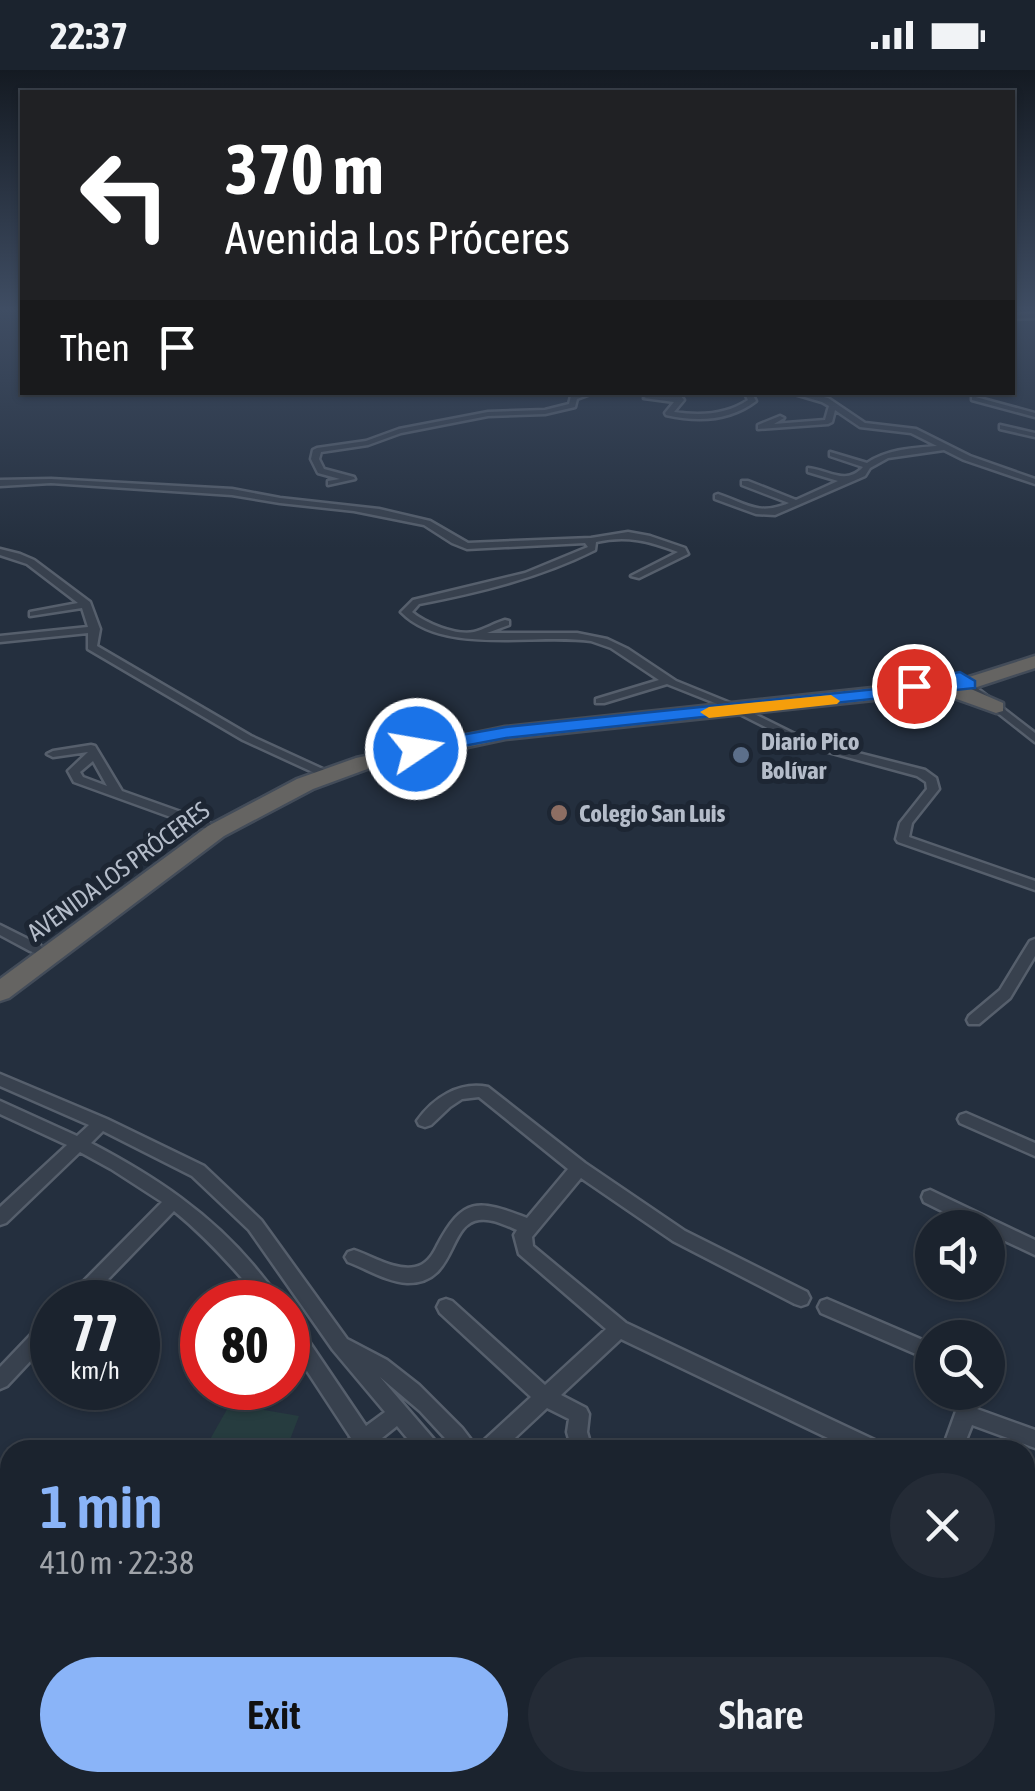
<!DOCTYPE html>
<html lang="en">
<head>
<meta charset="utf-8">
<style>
	body { margin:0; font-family:"Asap Condensed",sans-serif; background:#242b36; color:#f1f3f6; height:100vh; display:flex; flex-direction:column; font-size:38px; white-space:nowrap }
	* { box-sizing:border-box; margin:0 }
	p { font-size:32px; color:#a0a4aa }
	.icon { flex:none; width:55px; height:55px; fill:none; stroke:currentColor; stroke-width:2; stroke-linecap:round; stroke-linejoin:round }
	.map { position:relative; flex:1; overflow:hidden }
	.sheet { position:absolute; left:0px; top:1370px; width:1035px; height:352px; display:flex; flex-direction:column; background:#1b232e; border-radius:30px 30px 0 0; box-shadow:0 2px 8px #0004,0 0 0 2px #39404a }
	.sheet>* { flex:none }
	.guide { position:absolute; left:20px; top:20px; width:995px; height:305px; border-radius:0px; box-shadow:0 2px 8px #0004,0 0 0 2px #39404a; background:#202124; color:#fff; overflow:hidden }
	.controls { position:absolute; left:915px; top:1140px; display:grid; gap:20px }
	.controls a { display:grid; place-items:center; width:90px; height:90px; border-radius:50%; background:#1b232e; box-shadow:0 2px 8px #0004,0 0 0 2px #39404a; font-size:50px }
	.speed { position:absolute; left:30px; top:1210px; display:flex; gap:20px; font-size:50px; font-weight:700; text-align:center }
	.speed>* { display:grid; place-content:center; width:130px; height:130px; border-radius:50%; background:#1b232e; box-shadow:0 2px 8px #0004,0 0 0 2px #39404a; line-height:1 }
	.speed small { font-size:25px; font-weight:400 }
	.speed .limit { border:15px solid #d22; background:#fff; color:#111 }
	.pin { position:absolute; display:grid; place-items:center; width:85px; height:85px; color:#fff; margin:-42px; border:5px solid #fff; border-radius:50%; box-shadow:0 2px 10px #0007 }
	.me { position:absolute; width:110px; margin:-55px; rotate:78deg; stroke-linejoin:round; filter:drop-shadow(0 0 8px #0008) }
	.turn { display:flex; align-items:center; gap:35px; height:210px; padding:0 40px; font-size:45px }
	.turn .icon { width:130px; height:130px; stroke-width:2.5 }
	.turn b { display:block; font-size:70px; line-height:85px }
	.then { display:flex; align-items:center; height:95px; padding:0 40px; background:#0003; gap:20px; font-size:38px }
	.round { display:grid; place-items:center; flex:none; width:105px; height:105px; border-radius:52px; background:#242b36 }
	.head { display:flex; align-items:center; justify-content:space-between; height:170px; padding:0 40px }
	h1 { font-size:60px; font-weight:600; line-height:75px; color:#8ab4f8 }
	.button { display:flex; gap:20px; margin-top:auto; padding:20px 40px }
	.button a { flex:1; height:115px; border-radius:60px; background:#8ab4f8; color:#111; font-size:40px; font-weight:600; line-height:115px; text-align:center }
	.button a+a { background:#242b36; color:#f1f3f6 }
	.status { display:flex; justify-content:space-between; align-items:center; height:70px; padding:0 50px; background:#1b232e; direction:ltr }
	.status svg { height:28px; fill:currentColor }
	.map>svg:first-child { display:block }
	.green { fill:#263c3f }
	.building { fill:#455162; stroke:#1f2835; stroke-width:2.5 }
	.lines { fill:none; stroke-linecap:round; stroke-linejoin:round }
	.minor-casing { stroke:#565f6c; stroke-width:5 }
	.trunk-casing { stroke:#434c59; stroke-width:5 }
	.minor { fill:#38414e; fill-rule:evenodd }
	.trunk { fill:#656462; fill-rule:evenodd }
	.route { fill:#1a73e8; stroke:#114b97; stroke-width:2.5 }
	.slow { fill:#f59e0b }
	.service-dot { fill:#5c6f8a; stroke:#1d2633; stroke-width:4 }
	.education-dot { fill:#8d6e63; stroke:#1d2633; stroke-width:4 }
	.labels { text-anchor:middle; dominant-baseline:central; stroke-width:10; stroke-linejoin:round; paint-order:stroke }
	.poi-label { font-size:25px; font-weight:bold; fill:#b4bcc9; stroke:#1d2633; text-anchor:start }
	.street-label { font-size:25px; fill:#b4bcc9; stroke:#1d2633 }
</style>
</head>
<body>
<div class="status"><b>22:37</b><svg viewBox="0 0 49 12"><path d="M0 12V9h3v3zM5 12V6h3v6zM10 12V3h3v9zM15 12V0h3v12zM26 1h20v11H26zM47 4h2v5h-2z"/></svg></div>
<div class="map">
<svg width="1035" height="1721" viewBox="0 0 1035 1721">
	<rect width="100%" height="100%" fill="#242f3e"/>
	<!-- green -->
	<polygon class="green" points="230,1334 299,1346 286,1380 204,1380"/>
	<!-- building -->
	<polygon class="building" points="1035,1550 1035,1655 1025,1643 1025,1559"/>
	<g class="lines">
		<!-- minor casing -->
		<g class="minor-casing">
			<g id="minor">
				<polygon points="1035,244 1035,248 1012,249 1012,245"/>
				<polygon points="584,322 596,322 577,329 575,337 545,344 488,346 401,363 368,375 321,382 319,389 324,399 354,407 355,409 328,415 328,411 340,409 318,403 311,389 313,380 317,378 366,371 399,359 488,342 545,340 569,334 571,326"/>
				<path d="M671,322H678L684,330L674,342C700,346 726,345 748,330L744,322H751L756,331C730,351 697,352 666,345L665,343L674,332L644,328L648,326L674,327Z"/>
				<path d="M788,322H802L828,328L865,353L916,359L970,386L1035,409V414L964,390L944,380L888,388L870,398L865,406L775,445L756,444L715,429V425L718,424C747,434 758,446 789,433L742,415V411H748L796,430L838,411L808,402V398C829,400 846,416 863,397L830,386V382L867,393C888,379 913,378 937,376L911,363L860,357L835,340L832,352L828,354L758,359V355L780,346L784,348L774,354L825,350L829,336L822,332Z"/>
				<polygon points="972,326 1035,343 1035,347 972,330"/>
				<polygon points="1000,355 1035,363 1035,367 1000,359"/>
				<path d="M51,409L232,419L280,428L379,439L430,451L468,473L591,468L628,462L650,466L685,478L688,484L639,508L631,506L678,482C649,471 627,465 596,472L595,480C539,508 480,522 419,534L412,542C425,553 456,566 474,562C483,560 495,553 505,550L509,551V555L487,563H577L607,569L628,579L676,611L735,635L729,638L725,637L667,614L604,633H596V629L659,610L611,578L591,571C534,563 444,586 401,542L413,530L525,503L588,477L585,473L467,479L452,473L424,455L354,441L280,433L232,425L51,413L0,416V410Z"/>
				<polygon points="0,479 20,484 34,490 90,532 100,559 97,576 251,666 327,701 325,704 317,704 243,670 88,579 88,563 0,572 0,566 88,557 82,538 30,546 30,542 78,533 27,494 0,485"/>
				<polygon points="960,605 1035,663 1035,672 956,610 955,608"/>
				<polygon points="738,636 807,670 925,700 936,708 939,719 912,753 909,767 1035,811 1035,820 898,772 896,769 900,753 927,719 926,712 917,706 799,674 734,641 732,639"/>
				<path d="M91,675L95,676L122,721L209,752L211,755L209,758H201L74,712L68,701L88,682L53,687L47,684L53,681ZM93,691L107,716L83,707L80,702Z"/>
				<polygon points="0,855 40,875 42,878 35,883 30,881 0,865"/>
				<polygon points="1035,869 1035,886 1010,928 979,954 969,954 967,950 969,946 1000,920 1030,871"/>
				<path d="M0,1004L107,1049L204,1096L261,1150L347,1269L387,1290L419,1315L462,1358L478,1379L481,1373L531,1327L440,1243L437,1237L440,1231L446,1229L452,1231L545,1315L606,1259L519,1184L514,1165L517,1160C505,1155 492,1148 479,1150C447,1154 457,1214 407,1213C387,1212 367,1199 348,1192L345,1187L348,1182L354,1180C372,1186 395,1201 415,1197C426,1195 432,1186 437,1176C463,1127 477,1129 527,1148L568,1099L479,1027L462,1029L450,1037L431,1055L425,1057L419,1055L417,1051C433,1028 459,1011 488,1017L585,1093L685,1161L807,1222L810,1228L807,1234L801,1236L795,1234L673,1171L581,1108L532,1167L533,1176L626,1253L881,1373L884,1380H853L621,1269L561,1325L586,1338L589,1344L587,1362L592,1380H572L567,1362L569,1349L547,1338L502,1380H456L420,1341L380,1307L437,1373L440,1380H417L397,1356L377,1372L381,1380H341L344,1373L351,1368L288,1272V1249L295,1251L366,1356L385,1342L333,1280L249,1160L192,1106L103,1061L91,1073C154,1106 212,1144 258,1201C266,1211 275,1221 281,1232H262C235,1199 207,1168 174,1141L86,1232H66L69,1226L162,1132L111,1099L80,1082L6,1153L0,1155V1137L67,1075L0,1044V1031L77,1066L89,1055L0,1016Z"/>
				<polygon points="966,1043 1035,1073 1035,1086 960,1053 958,1049 960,1045"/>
				<polygon points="930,1120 1035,1170 1035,1185 988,1163 988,1158 976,1158 924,1132 922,1127 924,1122"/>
				<polygon points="827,1229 932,1274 932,1291 821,1243 818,1237 821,1231"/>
				<polygon points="52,1248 52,1268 7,1316 0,1319 0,1297 45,1250"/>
				<polygon points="963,1322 983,1322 977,1339 1035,1360 1035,1378 972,1355 962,1380 942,1380"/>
				<polygon points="0,1472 10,1478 10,1503 0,1497"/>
				<polygon points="10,1627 10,1656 0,1662 0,1633"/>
				<polygon points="134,1712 162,1712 158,1721 131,1721"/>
				<polygon points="704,1712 733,1712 736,1721 708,1721"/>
				<polygon points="763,1712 791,1712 794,1721 767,1721"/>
				<polygon points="799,1712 829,1712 832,1721 803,1721"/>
			</g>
		</g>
		<!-- trunk casing -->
		<g class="trunk-casing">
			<polygon id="trunk" points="1035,586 1035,598 971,619 1003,633 1003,641 996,643 940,623 505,669 370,698 313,719 224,766 9,928 0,931 0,909 208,756 297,709 356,688 505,657 966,608"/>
		</g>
		<!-- minor -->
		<use href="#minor" class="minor"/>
		<!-- trunk -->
		<use href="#trunk" class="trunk"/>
	</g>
	<!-- sky -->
	<linearGradient id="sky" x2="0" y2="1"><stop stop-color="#141a22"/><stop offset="0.5" stop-color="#3f4d63"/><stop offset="1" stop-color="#3f4d63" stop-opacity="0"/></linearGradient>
	<rect width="1035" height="478" fill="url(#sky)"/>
	<!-- route -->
	<polygon class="route" points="960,602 975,611 975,618 506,668 416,685 406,679 416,673 506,657 905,616 914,610"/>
	<!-- slow -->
	<polygon class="slow" points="831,625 840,631 837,634 709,648 700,642 709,637"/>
	<!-- markers -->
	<circle class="service-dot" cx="741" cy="685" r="10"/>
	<circle class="education-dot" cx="559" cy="743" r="10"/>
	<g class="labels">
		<!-- poi labels -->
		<g class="poi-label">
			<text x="761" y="671">Diario Pico<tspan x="761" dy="29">Bolívar</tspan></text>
			<text x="579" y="743">Colegio San Luis</text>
		</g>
		<!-- street labels -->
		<g class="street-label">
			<text transform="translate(118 801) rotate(-36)">AVENIDA LOS PRÓCERES</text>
		</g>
	</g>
</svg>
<div class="controls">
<a><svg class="icon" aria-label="sound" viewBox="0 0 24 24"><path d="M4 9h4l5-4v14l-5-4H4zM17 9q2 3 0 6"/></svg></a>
<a><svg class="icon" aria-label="search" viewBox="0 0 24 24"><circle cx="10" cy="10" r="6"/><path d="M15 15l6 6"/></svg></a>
</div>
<div class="speed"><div>77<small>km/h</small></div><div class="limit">80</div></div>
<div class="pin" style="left:914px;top:616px;background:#d93025"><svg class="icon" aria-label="arrive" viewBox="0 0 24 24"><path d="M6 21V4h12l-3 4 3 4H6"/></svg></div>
<svg class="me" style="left:416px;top:679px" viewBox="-20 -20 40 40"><circle r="17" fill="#1a73e8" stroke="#fff" stroke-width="3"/><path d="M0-11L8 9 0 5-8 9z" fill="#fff"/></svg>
<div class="guide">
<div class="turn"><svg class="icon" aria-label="left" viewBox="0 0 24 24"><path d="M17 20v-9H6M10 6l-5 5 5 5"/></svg><div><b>370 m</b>Avenida Los Próceres</div></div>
<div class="then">Then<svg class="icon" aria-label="arrive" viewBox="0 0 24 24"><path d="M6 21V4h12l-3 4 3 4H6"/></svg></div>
</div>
<section class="sheet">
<div class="head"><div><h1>1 min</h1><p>410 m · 22:38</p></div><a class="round"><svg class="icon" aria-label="close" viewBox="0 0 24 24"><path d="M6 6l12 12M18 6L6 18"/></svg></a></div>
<div class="button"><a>Exit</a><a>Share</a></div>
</section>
</div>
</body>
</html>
